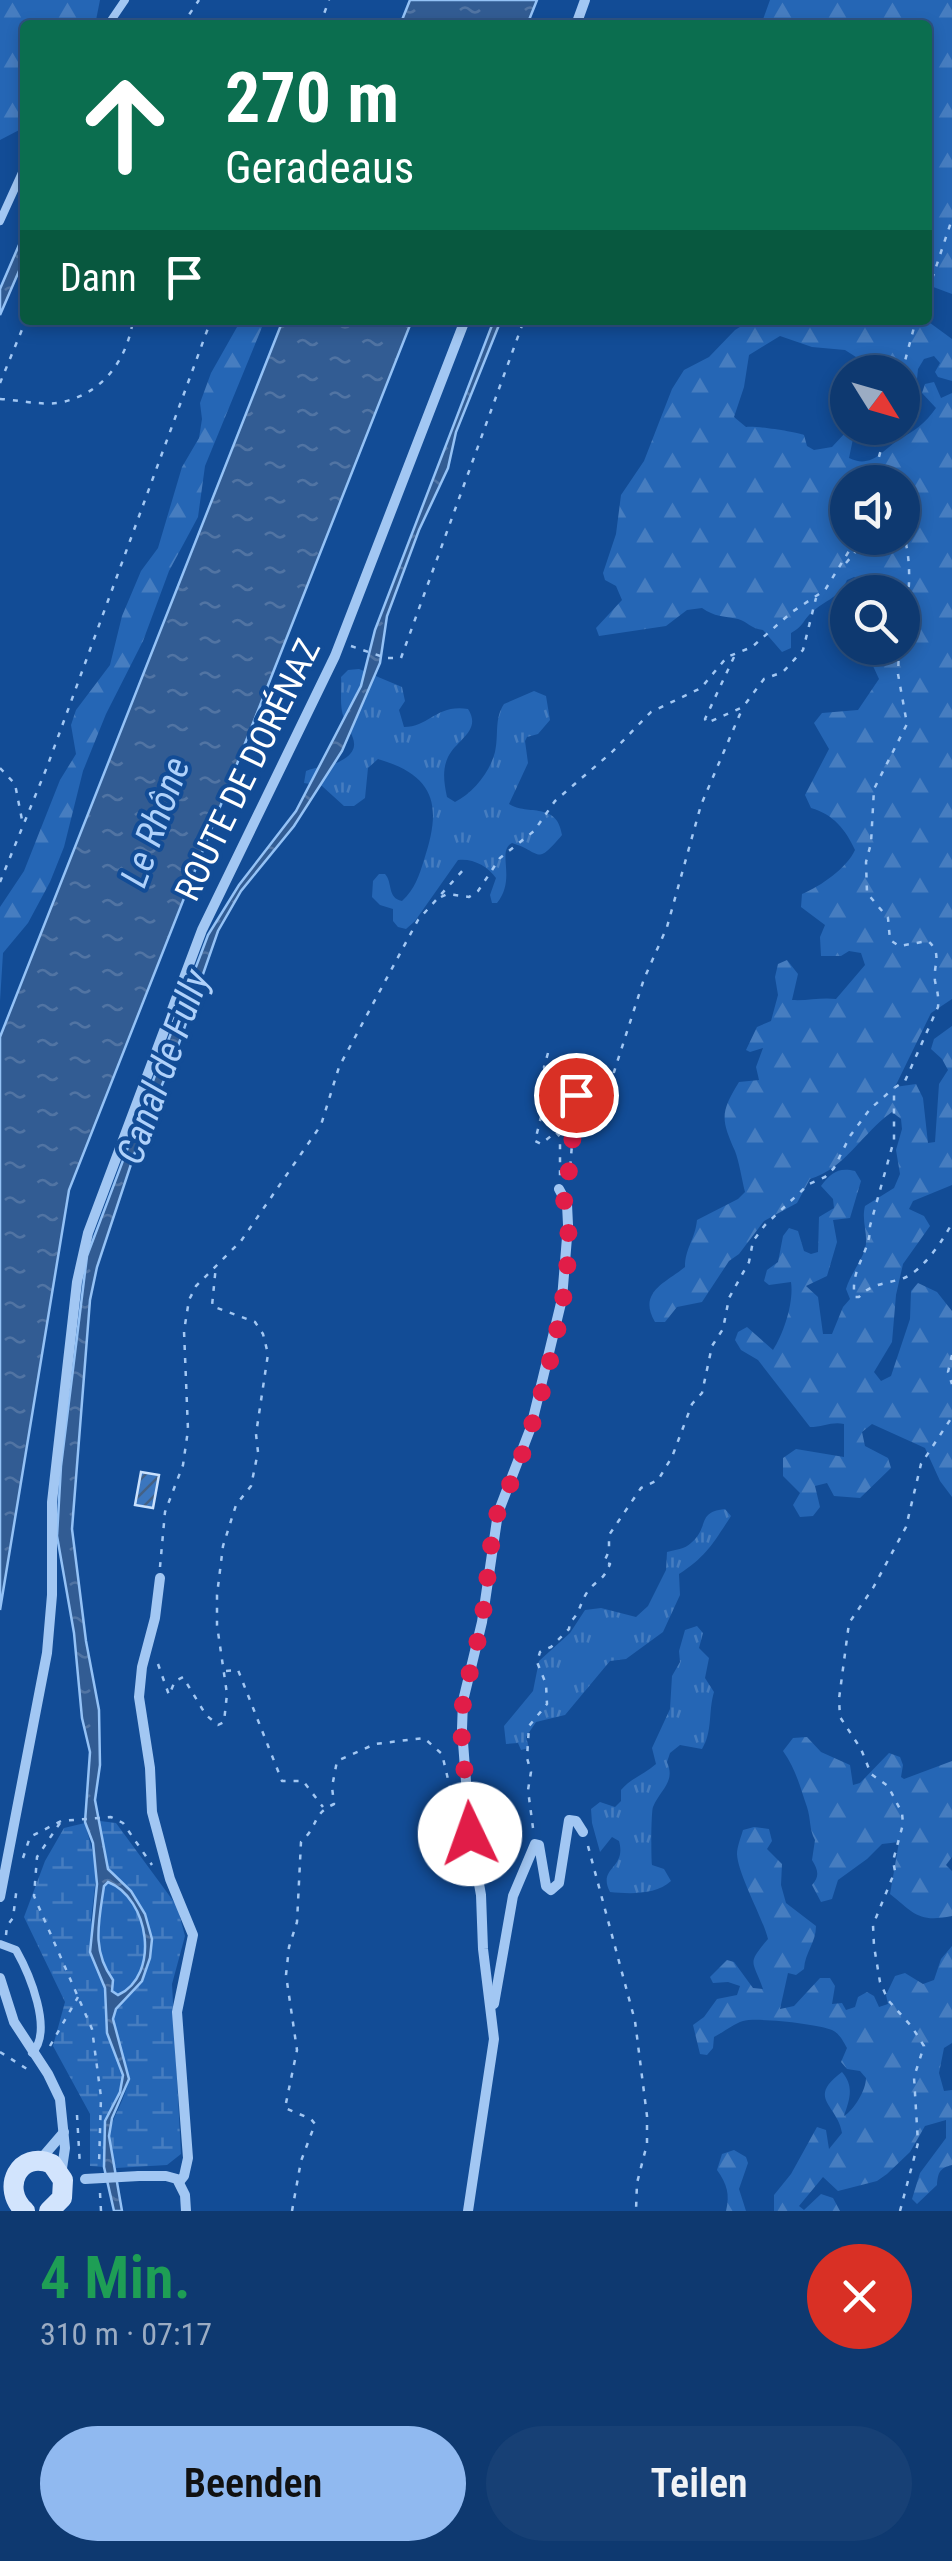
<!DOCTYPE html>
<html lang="de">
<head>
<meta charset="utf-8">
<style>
	body { margin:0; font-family:"Roboto Condensed",sans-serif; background:#174075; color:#f1f3f6; height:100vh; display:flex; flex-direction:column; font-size:38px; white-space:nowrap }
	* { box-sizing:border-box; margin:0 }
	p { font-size:32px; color:#9bacc3 }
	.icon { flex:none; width:55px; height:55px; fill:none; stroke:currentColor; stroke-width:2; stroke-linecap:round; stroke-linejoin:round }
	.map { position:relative; height:2211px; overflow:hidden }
	.side { display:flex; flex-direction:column; background:#0e3970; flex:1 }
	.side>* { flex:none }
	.hud { position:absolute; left:20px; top:20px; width:912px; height:305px; border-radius:10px; box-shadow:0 5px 15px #0003,0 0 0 2px #2e5383; background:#0b6e4f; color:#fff; overflow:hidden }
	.needle { width:65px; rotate:127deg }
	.buttons { position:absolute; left:830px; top:355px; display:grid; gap:20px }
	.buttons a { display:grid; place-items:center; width:90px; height:90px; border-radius:50%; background:#0e3970; box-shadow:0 5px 15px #0003,0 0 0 2px #2e5383; font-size:50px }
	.pin { position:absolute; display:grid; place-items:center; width:85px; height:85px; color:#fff; margin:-42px; border:5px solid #fff; border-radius:50%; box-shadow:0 2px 10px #0007 }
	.me { position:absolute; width:110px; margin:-55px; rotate:357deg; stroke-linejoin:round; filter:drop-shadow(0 0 8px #0008) }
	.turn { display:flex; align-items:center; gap:35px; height:210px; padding:0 40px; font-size:45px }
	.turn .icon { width:130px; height:130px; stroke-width:2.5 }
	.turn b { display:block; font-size:70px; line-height:85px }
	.then { display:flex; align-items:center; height:95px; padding:0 40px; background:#0003; gap:20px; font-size:38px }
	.round { display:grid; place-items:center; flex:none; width:105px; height:105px; border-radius:52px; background:#174075 }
	.overview { display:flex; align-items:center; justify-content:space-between; height:170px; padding:0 40px }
	h1 { font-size:60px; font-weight:600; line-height:75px; color:#1e9e55 }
	.cta { display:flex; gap:20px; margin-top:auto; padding:20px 40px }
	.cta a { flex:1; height:115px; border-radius:60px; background:#90b9f0; color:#111; font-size:40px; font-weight:600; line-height:115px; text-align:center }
	.cta a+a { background:#174075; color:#f1f3f6 }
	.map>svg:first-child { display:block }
	.grass { fill:url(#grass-tufts) }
	.forest { fill:url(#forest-firs); fill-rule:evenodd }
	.wetland { fill:url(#wetland-marsh) }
	.water { fill:url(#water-ripples); stroke:#94c2f6; stroke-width:2.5; fill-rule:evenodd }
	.building { fill:url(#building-hatch); stroke:#cae1fd; stroke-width:2.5 }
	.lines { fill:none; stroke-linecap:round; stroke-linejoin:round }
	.path { stroke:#a2c7f3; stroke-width:2.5; stroke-dasharray:5 8; stroke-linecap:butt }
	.lane { stroke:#a2c7f3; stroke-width:8 }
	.street { stroke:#a2c7f3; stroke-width:10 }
	.secondary { stroke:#d2e4fd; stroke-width:20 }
	.street-bridge { stroke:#a2c7f3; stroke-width:10 }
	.route { stroke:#e11d48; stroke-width:18; stroke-dasharray:0 32.4 }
	.labels { text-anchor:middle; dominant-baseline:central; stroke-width:8; stroke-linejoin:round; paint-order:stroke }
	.street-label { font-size:35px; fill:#fff; stroke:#124c96 }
	.water-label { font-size:38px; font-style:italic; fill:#afd1fa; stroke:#124c96 }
</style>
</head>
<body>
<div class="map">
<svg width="952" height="2211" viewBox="0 0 952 2211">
	<defs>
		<pattern id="grass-tufts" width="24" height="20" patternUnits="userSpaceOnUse" patternTransform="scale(2.5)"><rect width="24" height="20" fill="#2566b5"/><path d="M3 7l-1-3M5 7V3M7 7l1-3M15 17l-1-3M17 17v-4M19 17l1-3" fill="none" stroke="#467dc0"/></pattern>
		<pattern id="forest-firs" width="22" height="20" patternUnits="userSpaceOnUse" patternTransform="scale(2.5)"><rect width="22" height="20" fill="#2566b5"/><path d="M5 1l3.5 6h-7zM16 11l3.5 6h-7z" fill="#467dc0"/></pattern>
		<pattern id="wetland-marsh" width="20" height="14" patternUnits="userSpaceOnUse" patternTransform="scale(2.5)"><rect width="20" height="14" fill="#2566b5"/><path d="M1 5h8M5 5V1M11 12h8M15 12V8" fill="none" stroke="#467dc0"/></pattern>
		<pattern id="water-ripples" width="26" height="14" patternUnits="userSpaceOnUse" patternTransform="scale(2.5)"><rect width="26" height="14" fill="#325c93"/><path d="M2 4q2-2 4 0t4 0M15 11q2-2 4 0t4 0" fill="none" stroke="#5174a3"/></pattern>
		<pattern id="building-hatch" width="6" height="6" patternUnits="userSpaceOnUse" patternTransform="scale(2.5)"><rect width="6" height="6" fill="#3b76be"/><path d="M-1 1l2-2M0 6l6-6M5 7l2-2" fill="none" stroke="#446185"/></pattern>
	</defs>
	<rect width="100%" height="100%" fill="#124c96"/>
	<!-- grass -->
	<g class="grass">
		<path d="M359,669L402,687L405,701L399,710L404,727C430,727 436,704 468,709C482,731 457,739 448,757C442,770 444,783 447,797L455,802C473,793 490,772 495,752C499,735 494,719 504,704L534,691L546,696L550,720L538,734L527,737L525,741L528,763L509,804C528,816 557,801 562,835C535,867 542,852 512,843C496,852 517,878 497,903H492L490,895L496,878C488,866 472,858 458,860L415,921L406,929L398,927L393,921V909L380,905L372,897L373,881L379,874H385C393,883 387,898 402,901C415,889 419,876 424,860C442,806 436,776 378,759L368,768L365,798L354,806H344L322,786L304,783L306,771C318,766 332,767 344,759C364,746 349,733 344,718C339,706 342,690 341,677L348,670Z"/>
		<path d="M725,1509L731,1516C714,1542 706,1557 679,1574L680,1595L663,1632L626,1659L610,1661L565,1715L536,1722L526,1737L529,1748L521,1750L518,1743L506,1744L504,1726L533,1691L539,1661L570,1633L585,1610L601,1608L636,1617L648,1606L666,1570L667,1552C675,1550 685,1549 691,1543C710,1527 696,1512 725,1509Z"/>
		<path d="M697,1626L703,1633L699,1648L709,1658L705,1678L714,1692C708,1712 713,1731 702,1749L680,1745L670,1753L667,1762C676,1782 660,1790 653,1807C651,1812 651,1860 652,1865L664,1869L671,1881C656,1895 630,1894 610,1892C597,1867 627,1869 619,1841L612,1837L600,1852L592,1823L591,1809L600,1802L615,1807L621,1801V1790C631,1778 645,1774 656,1764L652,1748L670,1709L672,1676L680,1662L679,1651L685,1630Z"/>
	</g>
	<!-- forest -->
	<g class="forest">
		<polygon points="0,0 100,0 95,25 25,25 25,127 0,140"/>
		<polygon points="770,0 952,0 952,294 928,285 928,25 761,25"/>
		<polygon points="241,320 265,320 205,466 198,517 169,571 143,641 106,714 83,771 64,847 50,882 28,923 3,953 0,1001 0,907 24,871 60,780 76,754 71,725 76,710 110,665 122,616 141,571 158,548 182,467 199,438 202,419 200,403 211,373"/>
		<path d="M751,320H926L952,339V381L938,377L935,372L940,363L934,356L924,359L918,369L917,379L903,393L902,372H857L856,357L845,350L812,347L780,336L749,355L744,387L734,417L746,427C752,425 798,432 804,435L807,446L814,450L832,447L846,432L854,434L849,458C871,469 882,451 898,440C914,431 925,424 936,408L922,393L925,384L934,382L941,398L952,393V999L931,1013L895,1087L916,1084L923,1098L928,1143L935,1142L939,1084L948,1070L942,1059L931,1049L934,1039L952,1026V1185L913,1201L909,1209L924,1216L930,1226L903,1264L896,1295L892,1342L874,1372L881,1381L891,1376L910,1319L911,1291L918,1283L937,1292L952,1311V1497L940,1481L925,1448L872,1424L862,1432L865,1446L888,1458L891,1468L860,1498L834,1496L827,1483L815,1486L820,1507L813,1516L800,1517L793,1505L800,1493L783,1476V1458L796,1449L844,1457V1424C833,1421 822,1427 810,1427L758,1360L741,1350L735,1340L738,1332L747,1327L773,1350C784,1333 794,1302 791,1282L769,1285L764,1281L767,1270L778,1262L783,1236L789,1228L798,1231L804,1251L811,1254L818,1252L819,1217L834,1208L833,1199L821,1186C831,1173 838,1167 855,1171L861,1181L850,1218L833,1220L837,1242L827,1276L806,1286L818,1297L823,1334H832L843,1307L850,1299L846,1289C850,1275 860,1264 865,1249C869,1235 861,1222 865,1206L894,1188L900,1174L896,1150L902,1129L901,1119L892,1112C863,1132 845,1169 810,1179L797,1203L764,1221L739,1254L729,1261L702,1302L677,1307L665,1322H655C637,1292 667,1282 685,1267C685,1248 695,1240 697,1220L738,1199L745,1192C742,1180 739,1161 735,1151C721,1119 720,1113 739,1082L759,1080L756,1067L763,1048L750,1052L746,1050L757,1027L771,1021L778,995L775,977L778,964L787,960L798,974L792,1000C808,1001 821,997 836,999L865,965L861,953L849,951L841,956H821L820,937L825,925L801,907L802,894C821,886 847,868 855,850C846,830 833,814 811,808L805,795L829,749L814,723L822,713L858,710L879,679L868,655L878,652L879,648H902V592H898L892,583H869L854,577L847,580C839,599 822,601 809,615C802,623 802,627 791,633V648L782,652L763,630C751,629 748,622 738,619C723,616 715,617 702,608L687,610L666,626L599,636L596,628L622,600L616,586L605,580L603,573L616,534L621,495L644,461L672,389L684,370L709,357L735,330ZM848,482H902V538H848Z"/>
		<path d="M807,1737L821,1752L850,1765L853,1785L860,1783L889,1753L900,1757L903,1765L901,1777L904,1779L952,1761V1857L946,1865L952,1871V1916C918,1923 914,1913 890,1894L899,1842L882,1844L867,1859L838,1880L832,1899L821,1902L812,1885C820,1876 818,1870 812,1860L815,1840C809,1829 811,1819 807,1807C800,1787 796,1769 783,1751L793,1738Z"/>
		<path d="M754,1827L769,1829L772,1841L767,1849L782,1864L781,1885L786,1903L816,1926C816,1943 805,1952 804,1969L796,1975L788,1973L780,2009L794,2006L820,1978H830L835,1986L832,2004L842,2003L846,2010L855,2007L858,1997L867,1992L874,1996L879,2007L888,2004L886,1995L895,1976L905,1973L923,1984L934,1980L941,1959L952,1946V2043L944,2048L939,2073L944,2091L952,2090V2165C940,2168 938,2172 937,2185L917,2204L912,2199L920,2173L946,2138V2120L925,2126L910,2152L887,2174L877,2181L838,2191L823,2177L799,2206L804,2210L821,2194L833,2198L840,2211H774V2195L791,2174L817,2127L826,2130L829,2149L842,2133C837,2104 806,2099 842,2072C855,2087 849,2100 844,2116C854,2110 866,2090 866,2078L860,2071L847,2069L841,2062L847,2048C843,2041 840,2034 832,2030C819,2024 756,2017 743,2021C733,2024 724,2032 714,2037L713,2048L707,2055L700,2054L693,2025L704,2017L717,1999L737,1995L740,1986L728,1982L713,1983L710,1977L727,1960L734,1962L753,1988L763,1989C753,1960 746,1965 768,1939C763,1918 738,1875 737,1854C737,1847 741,1837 743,1830Z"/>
		<path d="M734,2150L746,2157L748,2163L739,2189L746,2211H726C730,2194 727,2184 717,2170L722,2154Z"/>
	</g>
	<!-- wetland -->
	<g class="wetland">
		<path d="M100,1821L116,1823L177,1906L185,1936L172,1984L181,2154L167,2165L116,2168C100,2121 120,2119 129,2079L113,2029L114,2013L142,1981L152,1948L145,1914L131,1891L108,1869Z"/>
		<polygon points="85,1823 97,1869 91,1920 107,1997 107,2033 123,2075 120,2092 105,2121 104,2167 90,2166 90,2114 53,2046 65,2002 24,1917 45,1861 64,1828"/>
		<path d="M108,1882C149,1898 161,1975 118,1995L112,1992L113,1980C91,1950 99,1921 104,1886Z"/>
	</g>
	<!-- water -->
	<g class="water">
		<polygon points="410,0 537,0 527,25 400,25"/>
		<polygon points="25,231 25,257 0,315 0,289"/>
		<polygon points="283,320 412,320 69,1190 0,1610 0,1037"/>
		<path d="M494,320H501L456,432L448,468L419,530L387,616L380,663L342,751L294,826L241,891L218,931L177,1049L139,1140L97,1267L90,1300L72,1529L86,1641L99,1710L100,1765L95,1800L108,1869L131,1891L145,1914L152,1939L150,1958L142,1981L116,2009L113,2019L129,2079L112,2118L109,2136L122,2211H114L104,2167L105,2121L120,2092L123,2075L107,2033L105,1988L90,1952L97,1884L93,1843L85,1822L90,1752L82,1718L74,1633L57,1536L61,1466L87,1256L208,935L239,885L296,811L361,686L375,630ZM108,1882C149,1898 161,1975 118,1995L112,1991L113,1980C91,1950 99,1921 104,1886Z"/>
	</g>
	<!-- building -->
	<polygon class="building" points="141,1472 159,1475 153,1508 135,1505"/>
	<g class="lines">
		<!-- path -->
		<g class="path">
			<polyline points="182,25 199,0"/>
			<polyline points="320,25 329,0"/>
			<polyline points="928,291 952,219"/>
			<polyline points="902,372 916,320"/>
			<polyline points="0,383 26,320"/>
			<path d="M0,399C18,400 39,405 57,403C101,396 127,361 133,320"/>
			<polyline points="872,482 887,428"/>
			<polyline points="902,514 902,518"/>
			<path d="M902,531C911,551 912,598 902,618"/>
			<polyline points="846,563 867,538"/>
			<polyline points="902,620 902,635"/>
			<polyline points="351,646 386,658 401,658 524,320"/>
			<path d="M899,648L898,674L907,724L874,789L871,843L866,862L867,893L888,918L890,940L899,946L928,941C943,954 933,964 935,981C937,991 939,996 938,1007L905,1081L894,1088V1140L870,1226C871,1252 849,1270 855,1297H859C871,1283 887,1284 904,1278C922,1271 943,1241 952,1223"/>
			<polyline points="734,657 705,719 707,723 743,707 764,679 783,672 803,650 816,598"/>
			<polyline points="0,768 15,784 23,825"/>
			<polyline points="0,882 47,767 211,320"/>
			<polyline points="441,897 447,894 469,897 478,891 500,858 534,831 555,801 612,752 651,712 701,688 727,657 752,647 792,612 825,590 857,538"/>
			<polyline points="548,1053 544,1067 548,1089 535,1141 541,1144 556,1132 560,1137 560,1177"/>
			<polyline points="565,1178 570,1169 576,1095 609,1098 614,1072 644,979 667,927 701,805 743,707"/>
			<polyline points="952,1355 948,1372 952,1384"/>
			<polyline points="160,1567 165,1512 183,1465 188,1430 184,1331 189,1300 196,1286 241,1241 321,1125 339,1067 418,920 464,869"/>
			<polyline points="158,1664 169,1695 175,1681 183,1677 206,1715 218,1725 224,1722 227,1694 217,1625 217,1595 223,1546 236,1505 251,1486 258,1452 256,1434 268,1354 263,1334 255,1322 212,1306 216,1265"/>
			<polyline points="226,1671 238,1670 282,1781 303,1781 323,1807"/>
			<polyline points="60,1823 37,1857 34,1896 92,2029 101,2097 99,2165"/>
			<path d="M533,1828L528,1790L531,1772L527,1758L529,1726L547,1704L546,1684L537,1662L540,1652L551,1647L569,1629L570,1622C580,1614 580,1602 588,1591C598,1578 602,1583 610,1564L604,1562L609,1551V1535L641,1488L658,1480L672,1457L692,1404L702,1393L712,1346L723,1329L729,1298L749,1262L753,1241L765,1225L809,1184L825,1177L834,1168L850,1136L870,1109L894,1088"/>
			<polyline points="588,1846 635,2021 647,2116 647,2144 637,2183 636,2211"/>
			<polyline points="23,1858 30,1837 61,1821 111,1817 123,1823 152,1865"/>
			<polyline points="6,1935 7,1926 13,1918 17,1886"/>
			<polyline points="50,2046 78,1997"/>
			<polyline points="0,2052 27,2069"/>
			<polyline points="77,2115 80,2166"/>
			<polyline points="100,2193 101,2211"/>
			<path d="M292,2211L301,2161L315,2124L311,2119L285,2108L297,2050L286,1975L289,1947L297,1922L301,1842C320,1824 311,1815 334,1804L332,1787L337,1761L375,1744L424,1738L442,1754L452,1796"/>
			<polyline points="900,2211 918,2143 914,2077 924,2046 912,2027 888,2000 880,1982 874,1946 873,1925 895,1871 893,1861 903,1824 902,1813 888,1786 871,1774 861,1749 840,1717 839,1699 849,1623 873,1588 906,1527 921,1464 952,1417"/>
		</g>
		<!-- lane -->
		<g class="lane">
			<polyline points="108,25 125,0"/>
			<polyline points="0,221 25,166"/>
			<path d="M0,1944L16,1950C29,1973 54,2031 32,2053"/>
		</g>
		<!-- street -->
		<g class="street">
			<polyline points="576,25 585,0"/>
			<polyline points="160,1578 155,1618 142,1667 139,1697 150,1768 152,1812 170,1879 193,1935 177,2012 188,2158 184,2176 180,2181"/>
			<polyline points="0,1897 47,1653 52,1595 52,1502 77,1282 88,1233 202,930 335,656 465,320"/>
			<polyline points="0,1978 14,2022 48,2074 60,2099 65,2148 61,2175"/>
			<polyline points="494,2004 513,1896 535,1844 539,1845 546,1886 551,1890 559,1883 569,1820 576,1821 583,1832"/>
			<polyline points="40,2160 64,2132"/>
			<polyline points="139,2176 166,2176 177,2179 185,2195 186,2211"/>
			<polyline points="468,2211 494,2039 483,1949 481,1895 470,1834 462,1729 463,1701 482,1622 498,1513 531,1427 562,1299 568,1225 567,1204 559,1189"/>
		</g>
		<!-- secondary -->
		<path class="secondary" d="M25,2211C0,2189 19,2149 52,2164L63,2180L62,2198L49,2211"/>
		<!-- street-bridge -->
		<polyline class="street-bridge" points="85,2179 139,2176"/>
	</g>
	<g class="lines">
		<!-- route -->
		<path class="route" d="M470,1834C470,1789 456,1741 464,1698C469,1673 477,1648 481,1624C488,1589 488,1553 496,1518C501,1501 510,1486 517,1469C540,1406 588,1250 560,1189L570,1169L576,1095"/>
	</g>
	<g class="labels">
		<!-- street labels -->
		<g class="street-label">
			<text transform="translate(248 770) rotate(-64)">ROUTE DE DORÉNAZ</text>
		</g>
		<!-- water labels -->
		<g class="water-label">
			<text transform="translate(155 822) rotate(-70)">Le Rhône</text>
			<text transform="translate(163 1067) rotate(-70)">Canal de Fully</text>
		</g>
	</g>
</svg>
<div class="buttons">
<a><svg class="needle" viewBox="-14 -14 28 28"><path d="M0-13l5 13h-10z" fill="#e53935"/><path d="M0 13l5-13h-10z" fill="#9bacc3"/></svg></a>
<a><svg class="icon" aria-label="sound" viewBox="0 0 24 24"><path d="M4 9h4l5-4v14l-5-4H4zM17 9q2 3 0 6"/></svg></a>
<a><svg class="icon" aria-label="search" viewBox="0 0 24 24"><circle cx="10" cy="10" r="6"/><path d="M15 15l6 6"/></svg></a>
</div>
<div class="pin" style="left:576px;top:1095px;background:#d93025"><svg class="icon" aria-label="arrive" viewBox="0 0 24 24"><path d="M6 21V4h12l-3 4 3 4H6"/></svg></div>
<svg class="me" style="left:470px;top:1834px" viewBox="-20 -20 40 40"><circle r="19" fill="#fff"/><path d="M0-13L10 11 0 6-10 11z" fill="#e11d48"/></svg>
<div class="hud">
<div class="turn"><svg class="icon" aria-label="ahead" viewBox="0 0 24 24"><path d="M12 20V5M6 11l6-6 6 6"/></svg><div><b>270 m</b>Geradeaus</div></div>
<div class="then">Dann<svg class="icon" aria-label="arrive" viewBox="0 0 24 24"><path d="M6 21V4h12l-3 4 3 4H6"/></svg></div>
</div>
</div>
<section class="side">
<div class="overview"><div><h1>4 Min.</h1><p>310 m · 07:17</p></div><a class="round" style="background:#d93025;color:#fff"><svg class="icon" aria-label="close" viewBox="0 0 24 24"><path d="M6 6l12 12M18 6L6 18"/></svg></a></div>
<div class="cta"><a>Beenden</a><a>Teilen</a></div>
</section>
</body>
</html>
